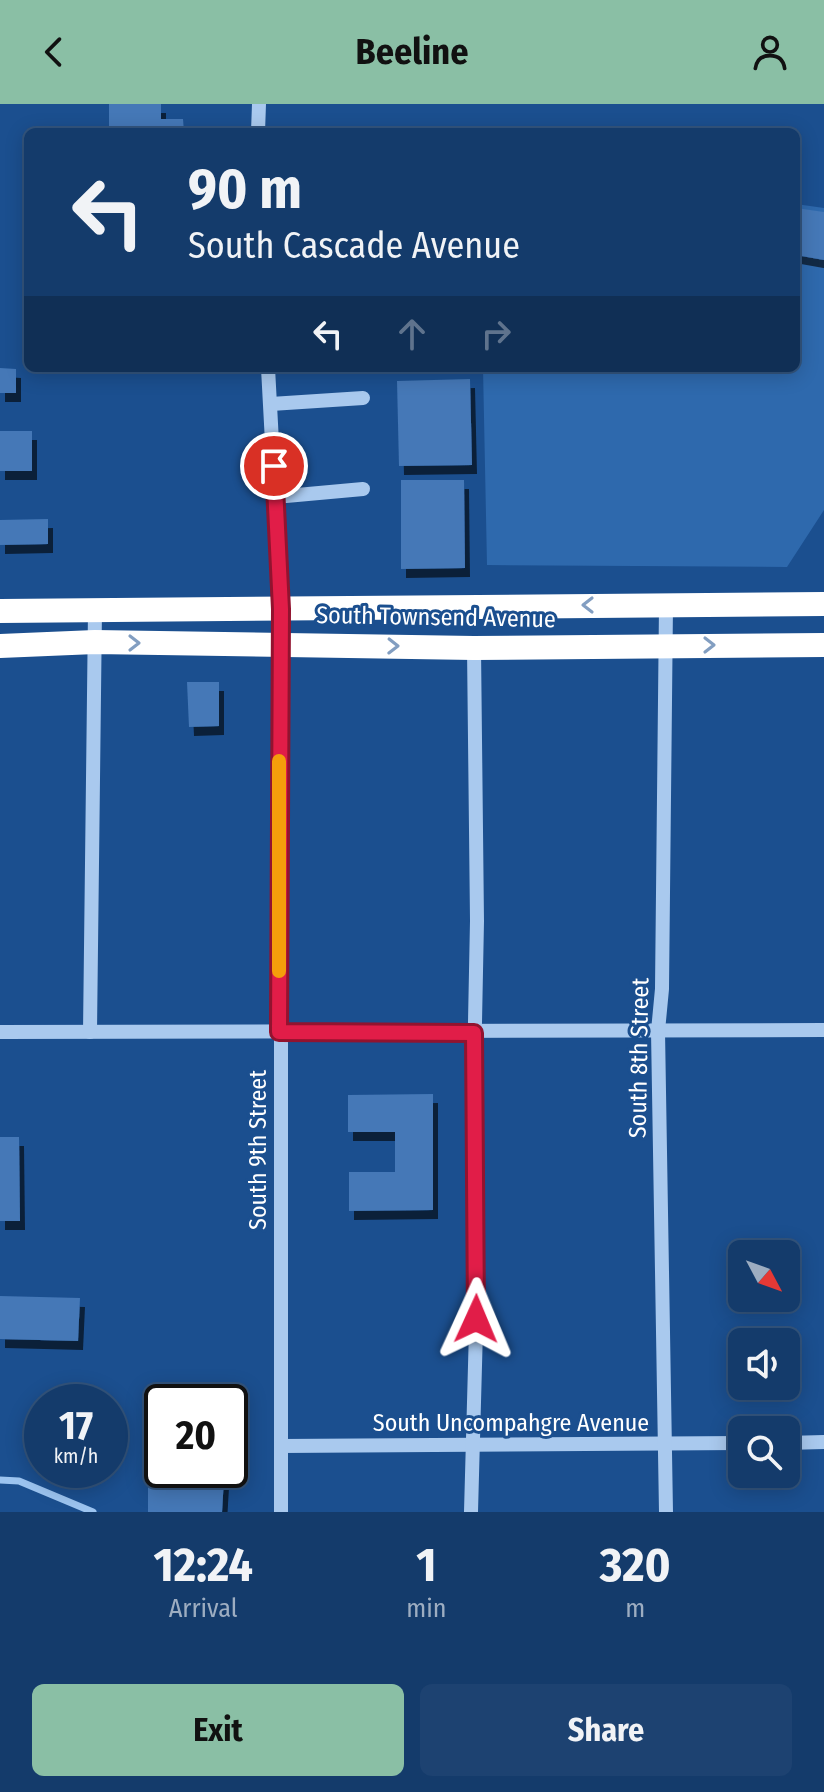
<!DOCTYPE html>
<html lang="en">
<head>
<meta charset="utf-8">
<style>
	body { margin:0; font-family:"Fira Sans Condensed",sans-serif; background:#1d4271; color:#f1f3f6; height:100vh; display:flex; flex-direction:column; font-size:30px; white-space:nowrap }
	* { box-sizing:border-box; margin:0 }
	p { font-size:26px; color:#9dadc1 }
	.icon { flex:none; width:44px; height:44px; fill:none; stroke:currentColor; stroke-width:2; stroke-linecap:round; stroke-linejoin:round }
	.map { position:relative; height:1408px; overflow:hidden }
	.sheet { display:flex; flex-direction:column; background:#143b6b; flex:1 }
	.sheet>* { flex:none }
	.banner { position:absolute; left:24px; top:24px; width:776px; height:244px; border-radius:12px; box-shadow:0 4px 20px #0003,0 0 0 2px #33557e; background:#143b6b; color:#f1f3f6; overflow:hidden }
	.needle { width:52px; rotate:131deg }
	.buttons { position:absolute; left:728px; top:1136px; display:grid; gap:16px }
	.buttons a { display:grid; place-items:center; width:72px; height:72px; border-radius:12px; background:#143b6b; box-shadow:0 4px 20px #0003,0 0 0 2px #33557e; font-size:40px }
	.speed { position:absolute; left:24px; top:1280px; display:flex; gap:16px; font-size:40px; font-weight:700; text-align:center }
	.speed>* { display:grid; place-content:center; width:104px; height:104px; border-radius:50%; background:#143b6b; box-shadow:0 4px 20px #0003,0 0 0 2px #33557e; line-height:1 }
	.speed small { font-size:20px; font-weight:400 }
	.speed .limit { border:4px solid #111; border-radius:12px; background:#fff; color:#111 }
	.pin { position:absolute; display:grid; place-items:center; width:68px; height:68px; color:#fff; margin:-34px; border:4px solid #fff; border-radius:50%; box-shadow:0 2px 8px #0007 }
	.me { position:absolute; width:88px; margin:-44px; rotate:1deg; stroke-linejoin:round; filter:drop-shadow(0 0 6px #0008) }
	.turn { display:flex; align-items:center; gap:28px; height:168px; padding:0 32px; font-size:36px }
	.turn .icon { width:104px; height:104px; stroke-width:2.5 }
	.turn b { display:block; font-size:56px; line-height:68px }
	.lanes { display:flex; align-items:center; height:76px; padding:0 32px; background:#0003; justify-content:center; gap:40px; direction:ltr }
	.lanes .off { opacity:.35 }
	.eta { display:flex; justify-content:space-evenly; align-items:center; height:136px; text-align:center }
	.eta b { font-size:48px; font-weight:700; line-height:56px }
	.action { display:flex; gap:16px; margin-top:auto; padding:16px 32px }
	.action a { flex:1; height:92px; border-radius:12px; background:#8abfa5; color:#111; font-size:32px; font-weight:700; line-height:92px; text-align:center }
	.action a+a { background:#1d4271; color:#f1f3f6 }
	header { display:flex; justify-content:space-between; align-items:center; height:104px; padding:0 32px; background:#8abfa5; color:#111; font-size:36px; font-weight:700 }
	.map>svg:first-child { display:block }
	.green { fill:#2e69ad }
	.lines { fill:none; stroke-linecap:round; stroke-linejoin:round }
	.stream { stroke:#9cc4f0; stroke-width:7 }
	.building { fill:#4478b7; filter:url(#shadow) }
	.minor { stroke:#a9c9ee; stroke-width:14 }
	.highway { stroke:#fff; stroke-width:24 }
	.oneway { stroke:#829ec1 }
	.route-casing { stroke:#92132f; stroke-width:20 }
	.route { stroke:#e11d48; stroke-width:14 }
	.slow { stroke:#f59e0b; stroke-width:14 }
	.labels { text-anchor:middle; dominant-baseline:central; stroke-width:6; stroke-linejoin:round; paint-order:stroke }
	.street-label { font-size:24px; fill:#fff; stroke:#1b4f8f }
</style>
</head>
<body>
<header><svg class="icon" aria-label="back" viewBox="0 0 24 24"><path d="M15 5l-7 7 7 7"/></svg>Beeline<svg class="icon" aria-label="person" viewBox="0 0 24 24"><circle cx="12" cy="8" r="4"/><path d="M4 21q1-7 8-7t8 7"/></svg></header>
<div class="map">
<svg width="824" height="1408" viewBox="0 0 824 1408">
	<defs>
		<filter id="shadow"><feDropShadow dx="5" dy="9" stdDeviation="0" flood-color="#0009"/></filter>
	</defs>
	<rect width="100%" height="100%" fill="#1b4f8f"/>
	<!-- green -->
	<polygon class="green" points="796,100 824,104 824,406 787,463 487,461 483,264 796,264"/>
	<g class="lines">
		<!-- stream -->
		<polyline class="stream" points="0,1376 19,1377 93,1408"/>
	</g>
	<!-- building -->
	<g class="building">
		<polygon points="109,0 161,0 161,15 183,15 184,28 109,28"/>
		<polygon points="796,104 824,108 824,156 796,151"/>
		<polygon points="0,264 16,265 16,289 0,289"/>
		<polygon points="470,275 472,361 399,362 397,277"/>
		<rect x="0" y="327" width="32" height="40"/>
		<polygon points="401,376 464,376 465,464 401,465"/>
		<polygon points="48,415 48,440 0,441 0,416"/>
		<polygon points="187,578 219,578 219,622 189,623"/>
		<polygon points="433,990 433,1106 349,1107 349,1068 395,1068 395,1028 348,1028 348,991"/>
		<polygon points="0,1033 19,1033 20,1117 0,1117"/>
		<polygon points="0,1192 80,1194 78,1237 0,1235"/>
		<polygon points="148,1372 224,1375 222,1408 148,1408"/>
	</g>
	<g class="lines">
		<!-- minor -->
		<g class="minor">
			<polyline points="258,28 259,0"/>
			<polyline points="268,264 281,505 281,1408"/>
			<polyline points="271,300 363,294"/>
			<polyline points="275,393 363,385"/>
			<polyline points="0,928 824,926"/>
			<polyline points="90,928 95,506"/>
			<polyline points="786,1339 824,1338"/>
			<polyline points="281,1342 742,1339"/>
			<polyline points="471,1408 478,1152 473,1019 477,817 474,544"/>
			<polyline points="666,1408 658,927 662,885 666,501"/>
		</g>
		<!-- highway -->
		<g class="highway">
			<polyline points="0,507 824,500"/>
			<polyline points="0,542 95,538 474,544 824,541"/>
		</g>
	</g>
	<!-- one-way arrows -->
	<defs><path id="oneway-chevron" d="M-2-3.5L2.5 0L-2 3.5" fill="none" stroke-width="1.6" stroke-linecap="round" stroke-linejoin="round" transform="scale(2)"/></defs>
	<g class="oneway">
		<use href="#oneway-chevron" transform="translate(588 501) rotate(-180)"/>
		<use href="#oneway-chevron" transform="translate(134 539)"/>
		<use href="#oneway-chevron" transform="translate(709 541)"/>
		<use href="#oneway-chevron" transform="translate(393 542) rotate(1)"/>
	</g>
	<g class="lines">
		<!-- route casing -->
		<g class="route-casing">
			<polyline id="route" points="274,362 281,505 279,928 474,929 476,1215"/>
		</g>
		<!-- route -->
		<use href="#route" class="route"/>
		<!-- slow -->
		<polyline class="slow" points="279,657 279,867"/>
	</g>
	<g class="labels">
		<!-- street labels -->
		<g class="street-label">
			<text transform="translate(436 513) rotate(1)">South Townsend Avenue</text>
			<text transform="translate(639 954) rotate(-89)">South 8th Street</text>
			<text transform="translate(258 1046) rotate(-90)">South 9th Street</text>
			<text x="511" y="1319">South Uncompahgre Avenue</text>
		</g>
	</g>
</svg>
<div class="buttons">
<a><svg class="needle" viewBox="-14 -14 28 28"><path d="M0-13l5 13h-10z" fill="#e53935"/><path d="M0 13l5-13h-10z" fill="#9dadc1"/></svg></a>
<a><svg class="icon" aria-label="sound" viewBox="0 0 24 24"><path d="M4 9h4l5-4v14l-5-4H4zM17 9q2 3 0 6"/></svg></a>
<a><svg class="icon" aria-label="search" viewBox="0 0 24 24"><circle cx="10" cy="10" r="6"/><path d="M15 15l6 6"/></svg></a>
</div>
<div class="speed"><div>17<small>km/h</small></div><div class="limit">20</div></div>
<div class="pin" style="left:274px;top:362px;background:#d93025"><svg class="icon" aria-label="arrive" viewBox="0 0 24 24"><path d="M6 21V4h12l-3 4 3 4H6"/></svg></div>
<svg class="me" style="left:476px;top:1215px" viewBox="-20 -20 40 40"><path d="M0-17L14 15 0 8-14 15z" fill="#e11d48" stroke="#fff" stroke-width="4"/></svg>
<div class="banner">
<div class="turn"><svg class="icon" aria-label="left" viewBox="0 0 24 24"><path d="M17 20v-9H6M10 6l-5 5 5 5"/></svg><div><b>90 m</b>South Cascade Avenue</div></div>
<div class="lanes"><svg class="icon" aria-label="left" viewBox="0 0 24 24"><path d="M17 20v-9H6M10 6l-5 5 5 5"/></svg><svg class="icon off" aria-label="ahead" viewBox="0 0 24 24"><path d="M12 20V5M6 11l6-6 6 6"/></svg><svg class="icon off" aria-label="right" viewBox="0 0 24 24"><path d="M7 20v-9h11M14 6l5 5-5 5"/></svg></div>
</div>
</div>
<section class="sheet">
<div class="eta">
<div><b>12:24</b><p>Arrival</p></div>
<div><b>1</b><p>min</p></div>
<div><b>320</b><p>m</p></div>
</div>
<div class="action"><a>Exit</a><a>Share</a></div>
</section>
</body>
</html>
